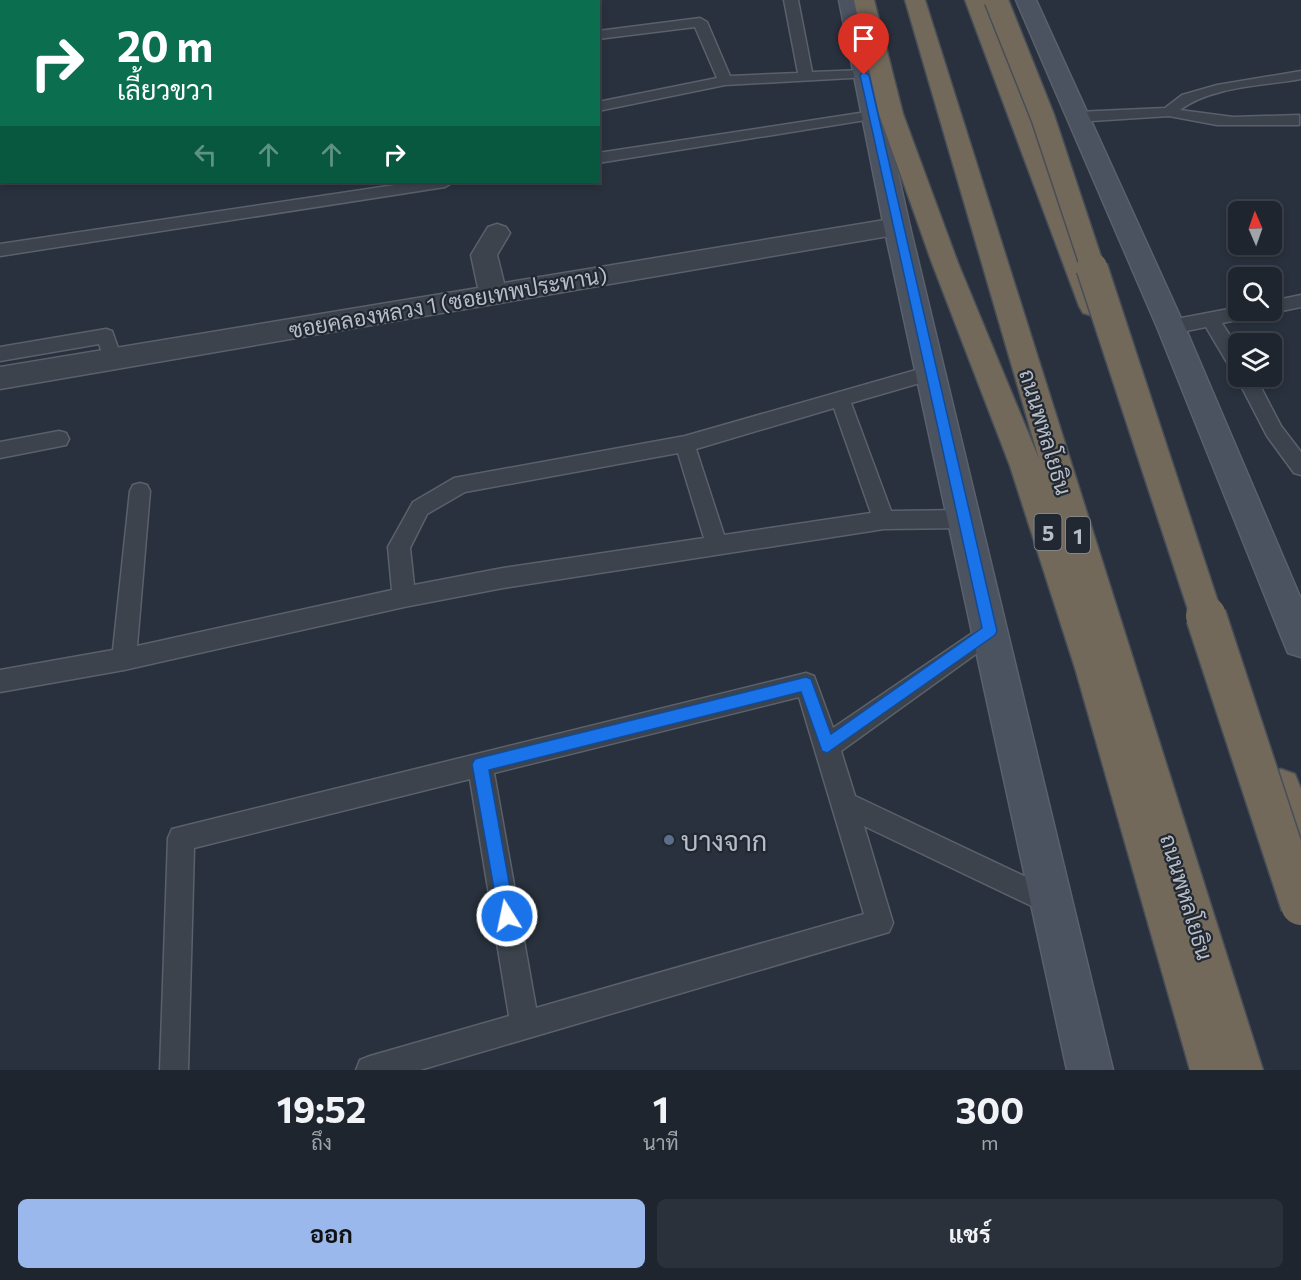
<!DOCTYPE html>
<html lang="th">
<head>
<meta charset="utf-8">
<style>
	body { margin:0; font-family:Commissioner,Sarabun,sans-serif; background:#2b313a; color:#f1f3f6; height:100vh; display:flex; flex-direction:column; font-size:22px; white-space:nowrap }
	* { box-sizing:border-box; margin:0 }
	p { font-size:20px; color:#a1a5aa }
	.icon { flex:none; width:33px; height:33px; fill:none; stroke:currentColor; stroke-width:2; stroke-linecap:round; stroke-linejoin:round }
	.map { position:relative; height:1070px; overflow:hidden }
	.panel { display:flex; flex-direction:column; background:#1e252e; flex:1 }
	.panel>* { flex:none }
	.hud { position:absolute; left:0px; top:0px; width:600px; height:183px; box-shadow:0 3px 9px #0003,0 0 0 2px #3c424a; background:#0b6e4f; color:#fff; overflow:hidden }
	.needle { width:39px; rotate:358deg }
	.tools { position:absolute; left:1228px; top:201px; display:grid; gap:12px }
	.tools a { display:grid; place-items:center; width:54px; height:54px; border-radius:9px; background:#1e252e; box-shadow:0 3px 9px #0003,0 0 0 2px #3c424a; font-size:30px }
	.pin { position:absolute; display:grid; place-items:center; width:51px; height:51px; color:#fff; margin:-62px -26px; border-radius:50% 50% 50% 0; rotate:-45deg; box-shadow:0 0 6px #0007 }
	.pin .icon { rotate:45deg }
	.me { position:absolute; width:66px; margin:-33px; rotate:350deg; stroke-linejoin:round; filter:drop-shadow(0 0 4px #0008) }
	.turn { display:flex; align-items:center; gap:21px; height:126px; padding:0 18px; font-size:27px }
	.turn .icon { width:78px; height:78px; stroke-width:2.5 }
	.turn b { display:block; font-size:42px; line-height:51px }
	.lanes { display:flex; align-items:center; height:57px; padding:0 18px; background:#0003; justify-content:center; gap:30px; direction:ltr }
	.lanes .off { opacity:.35 }
	.eta { display:flex; justify-content:space-evenly; align-items:center; height:102px; text-align:center }
	.eta b { font-size:36px; font-weight:700; line-height:42px }
	.button { display:flex; gap:12px; margin-top:auto; padding:12px 18px }
	.button a { flex:1; height:69px; border-radius:9px; background:#9ab8ec; color:#111; font-size:24px; font-weight:700; line-height:69px; text-align:center }
	.button a+a { background:#2b313a; color:#f1f3f6 }
	.map>svg:first-child { display:block }
	.lines { fill:none; stroke-linecap:round; stroke-linejoin:round }
	.lane-casing { stroke:#5a616b; stroke-width:3 }
	.street-casing { stroke:#5a616b; stroke-width:3 }
	.secondary-casing { stroke:#5a616b; stroke-width:3 }
	.highway-casing { stroke:#474e58; stroke-width:3 }
	.lane { fill:#3c434d; fill-rule:evenodd }
	.street { fill:#3c434d; fill-rule:evenodd }
	.secondary { fill:#4b5260; fill-rule:evenodd }
	.highway { fill:#72695a; fill-rule:evenodd }
	.highway-bridge-far2-casing { stroke:#474e58; stroke-width:26; stroke-linecap:butt }
	.highway-bridge-far1-casing { stroke:#474e58; stroke-width:34; stroke-linecap:butt }
	.highway-bridge-casing { stroke:#474e58; stroke-width:43; stroke-linecap:butt }
	.highway-bridge-far2 { stroke:#72695a; stroke-width:23 }
	.highway-bridge-far1 { stroke:#72695a; stroke-width:31 }
	.highway-bridge { stroke:#72695a; stroke-width:40 }
	.route { fill:#1a73e8; stroke:#114b97; stroke-width:1.5 }
	.service-dot { fill:#5c6f8a; stroke:#212832; stroke-width:2 }
	.labels { text-anchor:middle; dominant-baseline:central; stroke-width:4.5; stroke-linejoin:round; paint-order:stroke }
	.shield { fill:#212832; stroke:#8b919b; stroke-width:1.5 }
	.shield-label { font-size:21px; font-weight:bold; fill:#b8bec8 }
	.street-label { font-size:22px; fill:#b8bec8; stroke:#212832 }
	.near-poi-label { font-size:27px; fill:#b8bec8; stroke:#212832; text-anchor:start }
</style>
</head>
<body>
<div class="map">
<svg width="1301" height="1070" viewBox="0 0 1301 1070">
	<rect width="100%" height="100%" fill="#28313d"/>
	<g class="lines">
		<!-- lane casing -->
		<g class="lane-casing">
			<g id="lane">
				<polygon points="784,0 798,0 812,72 864,70 871,74 869,77 725,85 598,111 598,102 717,78 695,27 598,39 598,31 700,18 707,22 730,76 798,73"/>
				<path d="M1301,71V79C1263,86 1212,86 1180,110L1233,117L1299,115V125H1217L1169,116L1076,122L1069,117L1076,112L1165,108L1182,95L1217,85Z"/>
				<polygon points="873,111 878,112 880,115 878,118 598,163 598,153"/>
				<polygon points="415,182 453,182 445,187 0,256 0,244"/>
				<polygon points="1301,295 1301,307 1272,313 1265,311 1257,316 1222,323 1239,350 1239,376 1255,376 1281,426 1301,452 1301,475 1294,473 1267,436 1236,376 1238,373 1232,371 1206,327 1171,334 1165,332 1162,327 1165,322 1171,320 1239,307 1239,310 1272,310 1272,301"/>
				<polygon points="106,329 112,331 122,359 120,364 106,364 99,344 0,361 0,347"/>
				<path d="M930,366L937,368L939,373L937,378L851,403L891,511L964,510L971,513L974,519L971,525L964,528L884,529L503,588L404,607L124,670L0,692V670L113,650L130,491L133,485L140,483L147,485L150,491L137,646L392,590L388,547L413,502L454,478L685,436ZM834,408L871,513L724,535L696,449ZM678,453L704,538L503,568L414,585L410,548L427,514L465,492Z"/>
				<polygon points="59,431 66,433 69,439 66,445 0,458 0,442"/>
				<path d="M990,621L998,624L1001,631L998,638L841,751L855,796L1060,893L1064,902L1060,911L1051,915L1042,911L864,826L893,923L889,932L420,1070H356L360,1060L370,1056L509,1016L470,779L194,848L188,1070H160L168,838L172,829L806,673L814,676L833,728ZM799,697L864,914L536,1008L494,773Z"/>
			</g>
		</g>
		<!-- street casing -->
		<g class="street-casing">
			<polygon id="street" points="897,218 906,221 910,227 906,233 0,389 0,367 478,288 471,255 488,227 497,224 506,227 510,233 497,255 504,283"/>
		</g>
		<!-- secondary casing -->
		<g class="secondary-casing">
			<g id="secondary">
				<polygon points="839,0 859,0 910,227 1113,1070 1067,1070 884,227"/>
				<polygon points="1016,0 1036,0 1185,327 1301,599 1301,657 1288,653 1283,641 1157,327"/>
			</g>
		</g>
		<!-- highway casing -->
		<g class="highway-casing">
			<g id="highway">
				<polygon points="854,0 874,0 903,114 958,263 1039,459 905,0 925,0 1263,1070 1190,1070 1075,668 1010,466 932,263 879,114"/>
				<polygon points="965,0 985,0 1107,306 1103,313 1093,316 1083,313 1079,306"/>
				<polygon points="1281,769 1295,774 1301,789 1301,859 1287,853 1262,788 1267,774"/>
			</g>
		</g>
		<!-- lane -->
		<use href="#lane" class="lane"/>
		<!-- street -->
		<use href="#street" class="street"/>
		<!-- secondary -->
		<use href="#secondary" class="secondary"/>
		<!-- highway -->
		<use href="#highway" class="highway"/>
		<!-- highway-bridge-far2 casing -->
		<g class="highway-bridge-far2-casing">
			<polyline id="highway-bridge-far2" points="996,0 1043,118 1093,269"/>
		</g>
		<!-- highway-bridge-far1 casing -->
		<g class="highway-bridge-far1-casing">
			<polyline id="highway-bridge-far1" points="1092,268 1207,618"/>
		</g>
		<!-- highway-bridge casing -->
		<g class="highway-bridge-casing">
			<polyline id="highway-bridge" points="1206,616 1301,905"/>
		</g>
		<!-- highway-bridge-far2 -->
		<use href="#highway-bridge-far2" class="highway-bridge-far2"/>
		<!-- highway-bridge-far1 -->
		<use href="#highway-bridge-far1" class="highway-bridge-far1"/>
		<!-- highway-bridge -->
		<use href="#highway-bridge" class="highway-bridge"/>
	</g>
	<!-- route -->
	<polygon class="route" points="864,72 869,75 997,631 995,635 827,753 822,751 801,692 489,770 515,916 513,923 507,925 500,923 472,764 475,759 806,677 811,679 831,734 982,628 860,75"/>
	<!-- markers -->
	<circle class="service-dot" cx="669" cy="840" r="6"/>
	<g class="labels">
		<!-- shield labels -->
		<g class="shield">
			<rect x="1034.5" y="514" width="27" height="36" rx="4.5"/>
			<rect x="1066" y="517" width="24" height="36" rx="4.5"/>
		</g>
		<g class="shield-label">
			<text x="1048" y="532">5</text>
			<text x="1078" y="535">1</text>
		</g>
		<!-- street labels -->
		<g class="street-label">
			<text transform="translate(448 302) rotate(-10)">ซอยคลองหลวง 1 (ซอยเทพประทาน)</text>
			<text transform="translate(1046 432) rotate(73)">ถนนพหลโยธิน</text>
			<text transform="translate(1187 897) rotate(73)">ถนนพหลโยธิน</text>
		</g>
		<!-- near-poi labels -->
		<g class="near-poi-label">
			<text x="681" y="840">บางจาก</text>
		</g>
	</g>
</svg>
<div class="tools">
<a><svg class="needle" viewBox="-14 -14 28 28"><path d="M0-13l5 13h-10z" fill="#e53935"/><path d="M0 13l5-13h-10z" fill="#a1a5aa"/></svg></a>
<a><svg class="icon" aria-label="search" viewBox="0 0 24 24"><circle cx="10" cy="10" r="6"/><path d="M15 15l6 6"/></svg></a>
<a><svg class="icon" aria-label="layers" viewBox="0 0 24 24"><path d="M12 4l9 5-9 5-9-5zM3 14l9 5 9-5"/></svg></a>
</div>
<div class="pin" style="left:864px;top:75px;background:#d93025"><svg class="icon" aria-label="arrive" viewBox="0 0 24 24"><path d="M6 21V4h12l-3 4 3 4H6"/></svg></div>
<svg class="me" style="left:507px;top:916px" viewBox="-20 -20 40 40"><circle r="17" fill="#1a73e8" stroke="#fff" stroke-width="3"/><path d="M0-11L8 9 0 5-8 9z" fill="#fff"/></svg>
<div class="hud">
<div class="turn"><svg class="icon" aria-label="right" viewBox="0 0 24 24"><path d="M7 20v-9h11M14 6l5 5-5 5"/></svg><div><b>20 m</b>เลี้ยวขวา</div></div>
<div class="lanes"><svg class="icon off" aria-label="left" viewBox="0 0 24 24"><path d="M17 20v-9H6M10 6l-5 5 5 5"/></svg><svg class="icon off" aria-label="ahead" viewBox="0 0 24 24"><path d="M12 20V5M6 11l6-6 6 6"/></svg><svg class="icon off" aria-label="ahead" viewBox="0 0 24 24"><path d="M12 20V5M6 11l6-6 6 6"/></svg><svg class="icon" aria-label="right" viewBox="0 0 24 24"><path d="M7 20v-9h11M14 6l5 5-5 5"/></svg></div>
</div>
</div>
<section class="panel">
<div class="eta">
<div><b>19:52</b><p>ถึง</p></div>
<div><b>1</b><p>นาที</p></div>
<div><b>300</b><p>m</p></div>
</div>
<div class="button"><a>ออก</a><a>แชร์</a></div>
</section>
</body>
</html>
